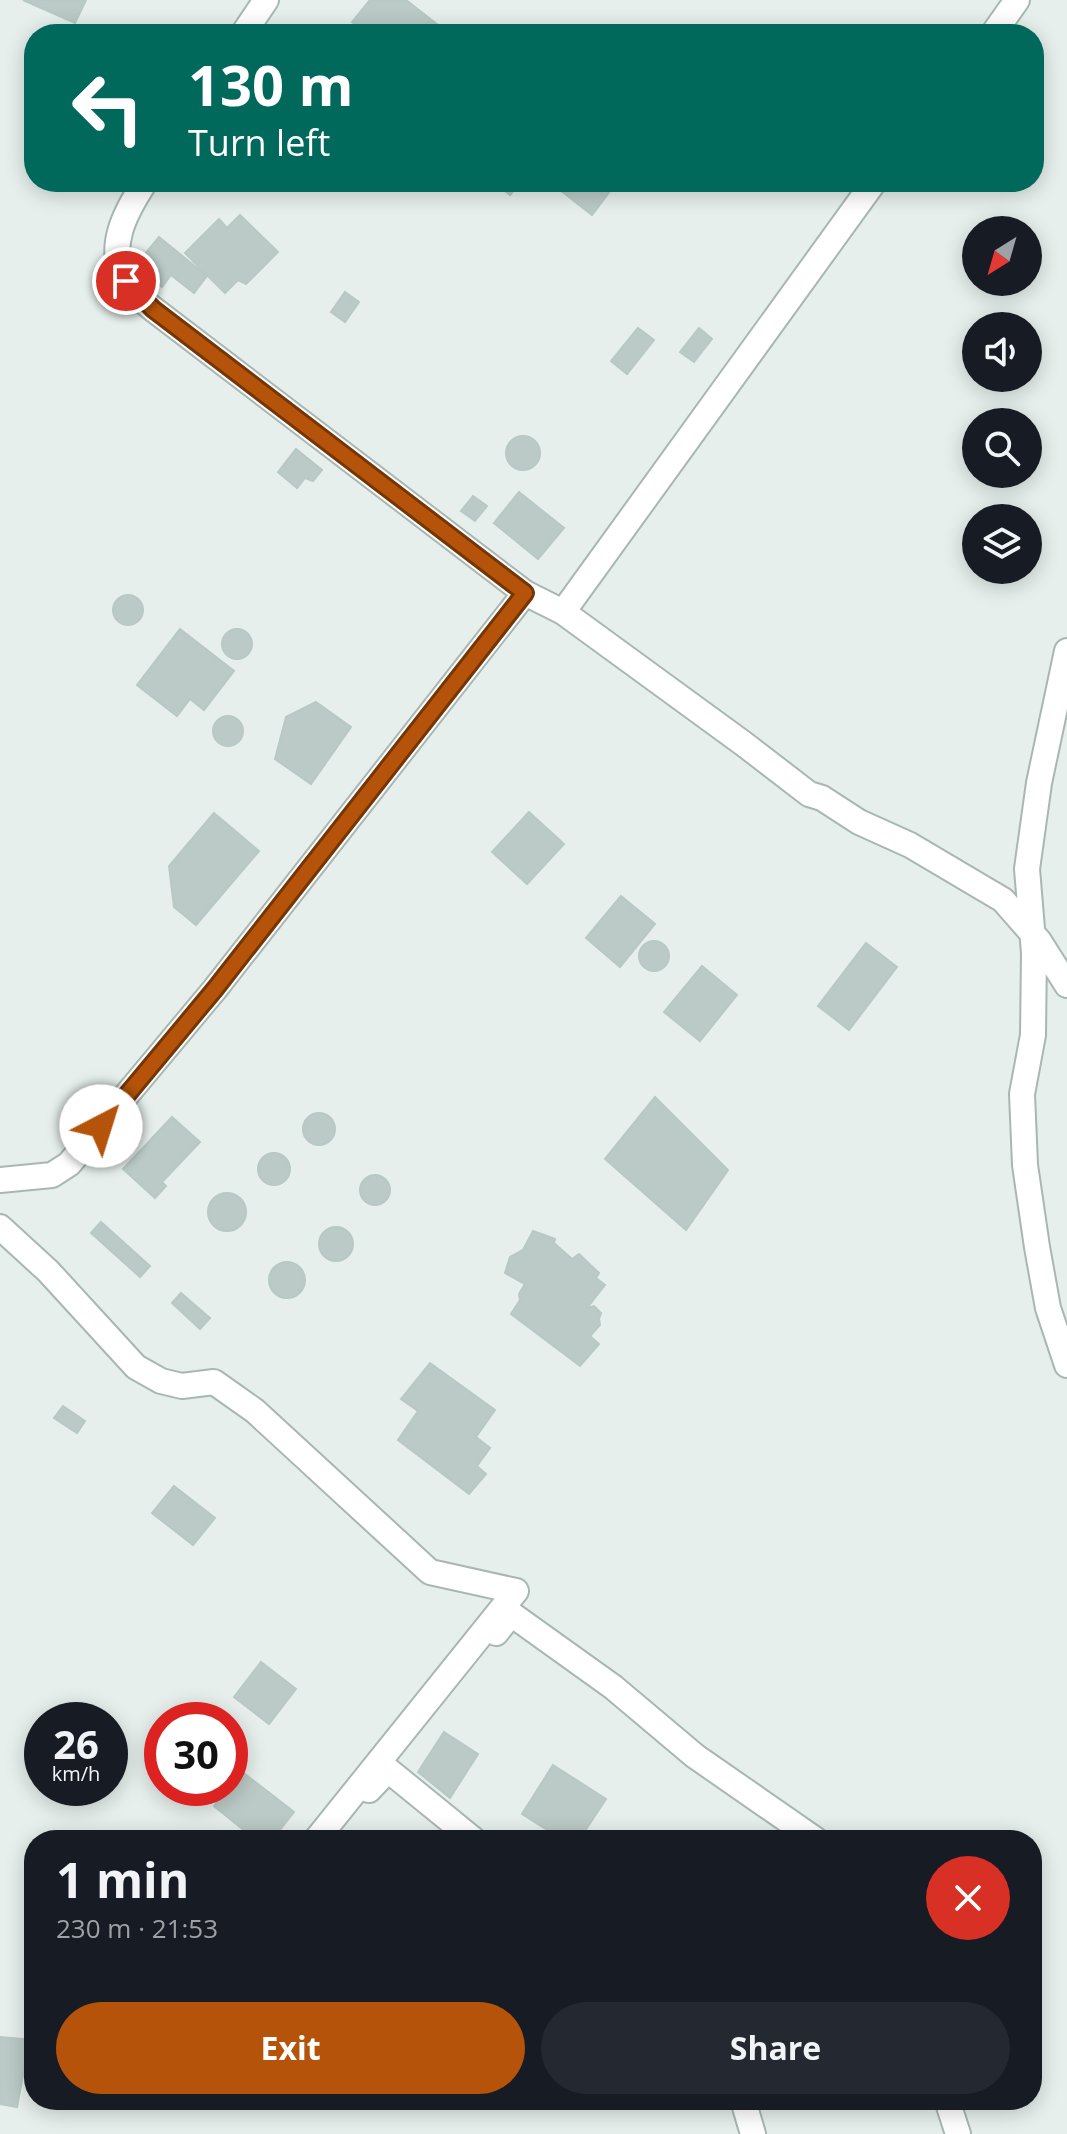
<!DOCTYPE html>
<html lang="en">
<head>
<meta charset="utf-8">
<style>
	body { margin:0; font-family:"Open Sans",sans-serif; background:#242831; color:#f1f3f6; height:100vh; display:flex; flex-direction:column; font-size:30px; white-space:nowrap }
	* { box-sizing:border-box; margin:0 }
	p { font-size:26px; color:#9ea1a6 }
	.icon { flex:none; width:44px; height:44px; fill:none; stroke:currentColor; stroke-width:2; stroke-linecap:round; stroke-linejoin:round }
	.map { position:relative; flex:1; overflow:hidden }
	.drawer { position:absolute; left:24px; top:1830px; width:1018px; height:280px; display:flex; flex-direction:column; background:#171b24; border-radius:32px; box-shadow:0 4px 20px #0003 }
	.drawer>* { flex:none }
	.guide { position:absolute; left:24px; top:24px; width:1020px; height:168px; border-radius:32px; box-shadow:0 4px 20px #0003; background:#00695c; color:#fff; overflow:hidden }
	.needle { width:52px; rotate:217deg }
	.buttons { position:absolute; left:962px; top:216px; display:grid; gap:16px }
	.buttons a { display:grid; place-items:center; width:80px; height:80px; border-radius:50%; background:#171b24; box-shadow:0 4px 20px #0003; font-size:40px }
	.speed { position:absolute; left:24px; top:1702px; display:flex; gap:16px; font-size:40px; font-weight:700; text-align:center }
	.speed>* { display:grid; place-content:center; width:104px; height:104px; border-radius:50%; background:#171b24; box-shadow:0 4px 20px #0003; line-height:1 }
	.speed small { font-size:20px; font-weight:400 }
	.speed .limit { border:12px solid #d22; background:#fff; color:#111 }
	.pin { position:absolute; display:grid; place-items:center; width:68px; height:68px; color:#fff; margin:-34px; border:4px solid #fff; border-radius:50%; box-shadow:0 2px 8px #0007 }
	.me { position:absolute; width:88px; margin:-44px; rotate:40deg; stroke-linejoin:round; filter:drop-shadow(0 0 6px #0008) }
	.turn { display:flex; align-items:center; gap:28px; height:168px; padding:0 32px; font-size:36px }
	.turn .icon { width:104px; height:104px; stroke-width:2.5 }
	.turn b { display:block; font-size:56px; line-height:68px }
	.round { display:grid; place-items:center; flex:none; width:84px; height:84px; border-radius:42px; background:#242831 }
	.headline { display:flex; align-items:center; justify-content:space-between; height:136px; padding:0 32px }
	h1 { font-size:48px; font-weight:700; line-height:60px }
	.button { display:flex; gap:16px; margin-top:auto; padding:16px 32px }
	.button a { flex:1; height:92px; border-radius:48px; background:#b45309; color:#fff; font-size:32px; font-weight:700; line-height:92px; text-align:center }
	.button a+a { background:#242831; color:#f1f3f6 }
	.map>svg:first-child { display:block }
	.building { fill:#bbcac6; stroke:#b8c8c4; stroke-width:2 }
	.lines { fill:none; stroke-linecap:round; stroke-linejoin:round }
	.minor-casing { stroke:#a8b7b4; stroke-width:28 }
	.minor { stroke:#fff; stroke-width:24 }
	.route-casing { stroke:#753606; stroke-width:20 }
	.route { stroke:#b45309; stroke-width:14 }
</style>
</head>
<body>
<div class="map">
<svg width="1067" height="2134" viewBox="0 0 1067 2134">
	<rect width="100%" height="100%" fill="#e6efec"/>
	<!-- building -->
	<g class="building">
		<polygon points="23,0 86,0 75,23"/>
		<polygon points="370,0 406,0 438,25 431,34 368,34 352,22"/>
		<polygon points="502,182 521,182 510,195 499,186"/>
		<polygon points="550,182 615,182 616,183 592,215"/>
		<polygon points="240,215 278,252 246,284 238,280 225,293 185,253 219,219 227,228"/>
		<polygon points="159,237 207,276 194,293 171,275 162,287 135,266"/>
		<polygon points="345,292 359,302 345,322 331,312"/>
		<polygon points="638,328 654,340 627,374 611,361"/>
		<polygon points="699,328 712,339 694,362 680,352"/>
		<circle cx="523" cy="453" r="17"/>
		<polygon points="296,449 322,470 313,481 305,478 297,488 278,472"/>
		<polygon points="519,492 564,528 538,559 494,523"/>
		<polygon points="473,496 487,506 475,521 461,511"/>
		<circle cx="128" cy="610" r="15"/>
		<polygon points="180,629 234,671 204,710 190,699 177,716 137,685"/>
		<circle cx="237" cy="644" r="15"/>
		<polygon points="316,702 351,727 311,784 275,759 286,717"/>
		<circle cx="228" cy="731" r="15"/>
		<polygon points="529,812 564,844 527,884 492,852"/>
		<polygon points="214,813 259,851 196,925 174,907 169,866"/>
		<polygon points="621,896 655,924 620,967 586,938"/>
		<circle cx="654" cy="956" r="15"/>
		<polygon points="866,943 897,967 849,1030 818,1006"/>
		<polygon points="702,966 737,995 700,1041 664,1012"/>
		<polygon points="655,1097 728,1170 686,1230 605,1159"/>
		<circle cx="319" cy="1129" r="16"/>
		<polygon points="172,1117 200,1142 162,1182 166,1186 155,1198 123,1169"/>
		<circle cx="274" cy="1169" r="16"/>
		<circle cx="375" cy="1190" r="15"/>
		<circle cx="227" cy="1212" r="19"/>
		<polygon points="101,1222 150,1266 140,1277 91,1233"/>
		<circle cx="336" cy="1244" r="17"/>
		<polygon points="533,1231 555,1239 554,1243 572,1259 579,1254 599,1273 596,1278 605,1285 587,1308 594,1306 601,1313 599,1319 600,1325 590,1336 599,1344 580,1366 511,1314 520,1300 519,1294 525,1284 505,1273 510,1257 523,1250"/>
		<circle cx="287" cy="1280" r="18"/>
		<polygon points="181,1293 210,1318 200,1329 172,1303"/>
		<polygon points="430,1363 495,1410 476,1437 490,1448 477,1466 486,1474 469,1494 398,1440 418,1411 401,1399"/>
		<polygon points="63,1406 85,1421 77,1433 54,1418"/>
		<polygon points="174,1486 215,1518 193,1545 152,1513"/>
		<polygon points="261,1662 296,1689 269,1724 234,1697"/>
		<polygon points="444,1732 478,1754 450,1798 418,1772"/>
		<polygon points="553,1765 606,1799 579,1840 563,1840 522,1814"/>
		<polygon points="241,1771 294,1812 272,1840 256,1840 214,1806"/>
		<polygon points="0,2037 23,2039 29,2043 17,2107 0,2104"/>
	</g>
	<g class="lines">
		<!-- minor casing -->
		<g class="minor-casing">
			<g id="minor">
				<polyline points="243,34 266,0"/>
				<polyline points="993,34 1017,0"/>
				<path d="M145,182C126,211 105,248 126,282C133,293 143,301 153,309L525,593L563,612L744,744L809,794L822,798L859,822L910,845L1003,900L1039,941L1067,985"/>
				<polyline points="563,612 874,182"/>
				<polyline points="1067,651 1039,783 1027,869 1034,953 1033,1035 1022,1094 1025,1165 1037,1247 1048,1308 1067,1365"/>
				<polyline points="0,1180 52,1175 69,1164 215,989 525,593"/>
				<polyline points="0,1227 48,1271 136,1367 161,1381 182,1386 214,1382 255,1411 430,1572 516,1591 316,1840"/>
				<polyline points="496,1633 511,1614 613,1687 695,1756 816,1840"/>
				<polyline points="369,1790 388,1770 474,1840"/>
				<polyline points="743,2100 753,2134"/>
				<polyline points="947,2100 958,2134"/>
			</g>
		</g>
		<!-- minor -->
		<use href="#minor" class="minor"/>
	</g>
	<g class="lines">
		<!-- route casing -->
		<g class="route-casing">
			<polyline id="route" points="101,1126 215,989 525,593 153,309 126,281"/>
		</g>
		<!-- route -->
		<use href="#route" class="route"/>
	</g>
</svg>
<div class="buttons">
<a><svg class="needle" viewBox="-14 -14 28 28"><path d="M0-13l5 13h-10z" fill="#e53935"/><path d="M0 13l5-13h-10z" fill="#9ea1a6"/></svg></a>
<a><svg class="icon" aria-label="sound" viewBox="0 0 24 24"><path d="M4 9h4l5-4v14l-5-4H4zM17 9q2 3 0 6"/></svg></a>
<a><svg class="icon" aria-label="search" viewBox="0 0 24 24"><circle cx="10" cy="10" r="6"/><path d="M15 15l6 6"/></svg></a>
<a><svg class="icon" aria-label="layers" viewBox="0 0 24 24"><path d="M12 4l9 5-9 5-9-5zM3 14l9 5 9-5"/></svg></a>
</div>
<div class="speed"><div>26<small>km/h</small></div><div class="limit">30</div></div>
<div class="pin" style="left:126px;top:281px;background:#d93025"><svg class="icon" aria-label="arrive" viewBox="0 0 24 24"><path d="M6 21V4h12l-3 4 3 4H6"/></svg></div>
<svg class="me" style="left:101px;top:1126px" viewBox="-20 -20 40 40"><circle r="19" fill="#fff"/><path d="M0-13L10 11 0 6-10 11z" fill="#b45309"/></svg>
<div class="guide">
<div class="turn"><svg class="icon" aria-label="left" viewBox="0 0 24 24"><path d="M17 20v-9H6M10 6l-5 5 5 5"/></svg><div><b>130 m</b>Turn left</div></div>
</div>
<section class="drawer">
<div class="headline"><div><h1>1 min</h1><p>230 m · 21:53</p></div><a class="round" style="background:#d93025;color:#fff"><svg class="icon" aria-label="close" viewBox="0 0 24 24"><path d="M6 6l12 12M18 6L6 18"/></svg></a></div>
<div class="button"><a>Exit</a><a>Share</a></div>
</section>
</div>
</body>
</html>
